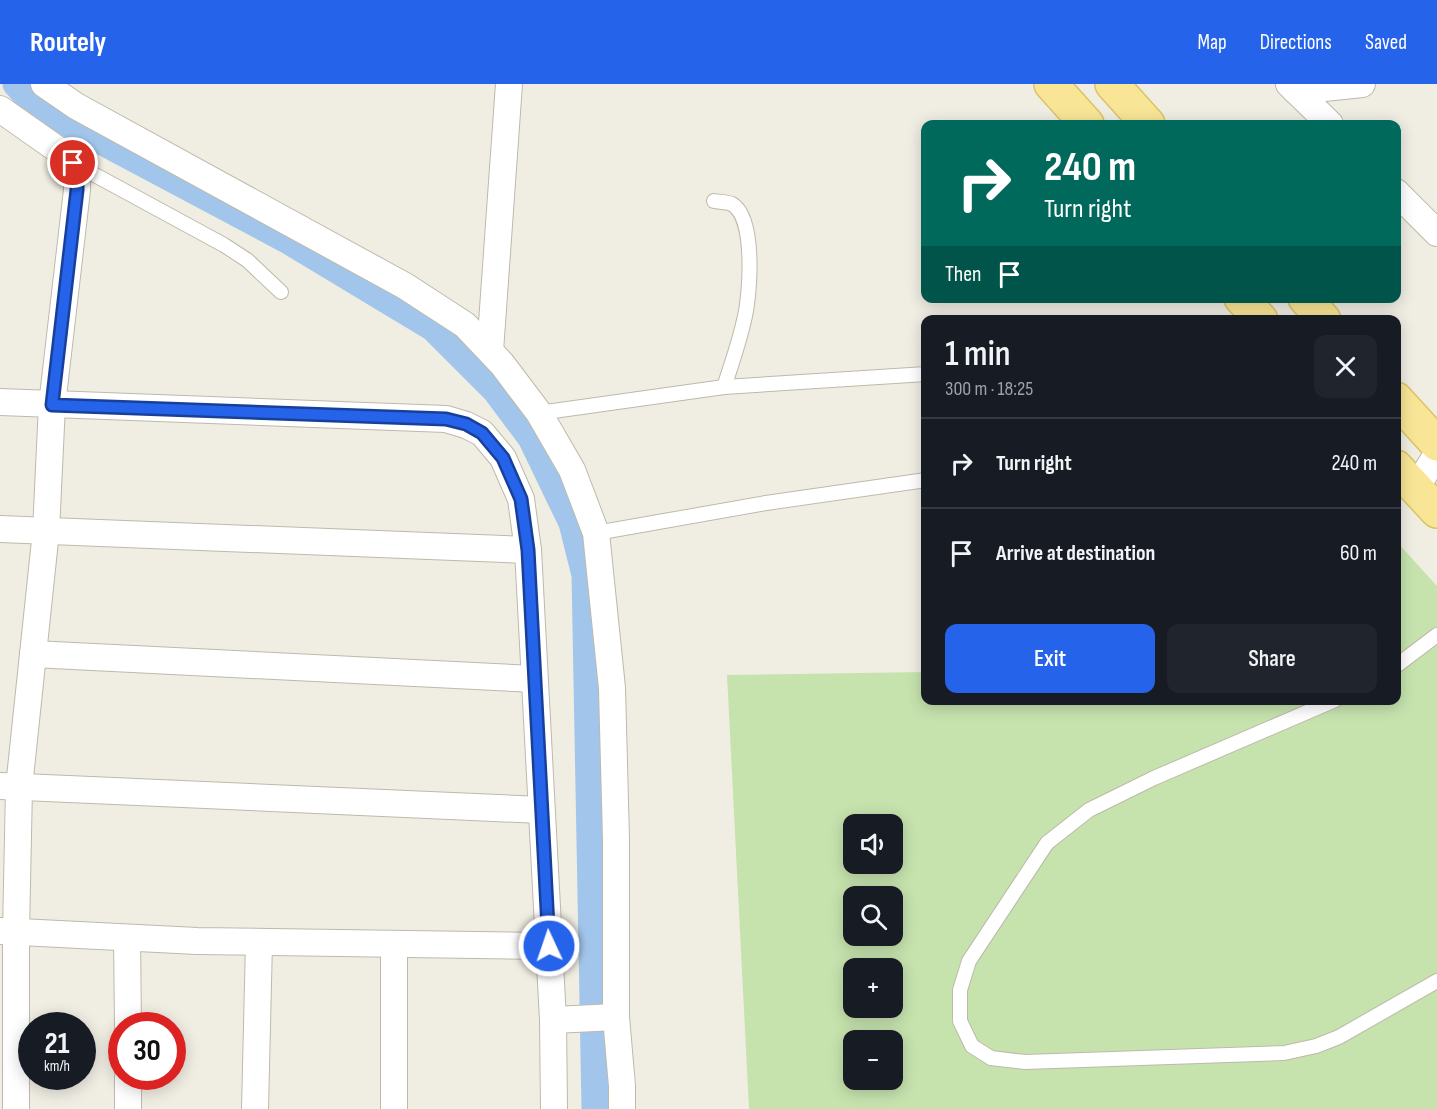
<!DOCTYPE html>
<html lang="en">
<head>
<meta charset="utf-8">
<style>
	body { margin:0; font-family:"Sofia Sans Condensed",sans-serif; background:#20242c; color:#f1f3f6; height:100vh; display:flex; flex-direction:column; font-size:22px; white-space:nowrap }
	* { box-sizing:border-box; margin:0 }
	p { font-size:20px; color:#9ea1a6 }
	.icon { flex:none; width:33px; height:33px; fill:none; stroke:currentColor; stroke-width:2; stroke-linecap:round; stroke-linejoin:round }
	.map { position:relative; flex:1; overflow:hidden }
	.details { position:absolute; left:921px; top:231px; width:480px; height:390px; display:flex; flex-direction:column; background:#171b24; border-radius:12px; box-shadow:0 3px 15px #0003 }
	.details>* { flex:none }
	.guide { position:absolute; left:921px; top:36px; width:480px; height:183px; border-radius:12px; box-shadow:0 3px 15px #0003; background:#00695c; color:#fff; overflow:hidden }
	.controls { position:absolute; left:843px; top:730px; display:grid; gap:12px }
	.controls a { display:grid; place-items:center; width:60px; height:60px; border-radius:12px; background:#171b24; box-shadow:0 3px 15px #0003; font-size:30px }
	.speed { position:absolute; left:18px; top:928px; display:flex; gap:12px; font-size:30px; font-weight:700; text-align:center }
	.speed>* { display:grid; place-content:center; width:78px; height:78px; border-radius:50%; background:#171b24; box-shadow:0 3px 15px #0003; line-height:1 }
	.speed small { font-size:15px; font-weight:400 }
	.speed .limit { border:9px solid #d22; background:#fff; color:#111 }
	.pin { position:absolute; display:grid; place-items:center; width:51px; height:51px; color:#fff; margin:-26px; border:3px solid #fff; border-radius:50%; box-shadow:0 2px 6px #0007 }
	.me { position:absolute; width:66px; margin:-33px; rotate:357deg; stroke-linejoin:round; filter:drop-shadow(0 0 4px #0008) }
	.turn { display:flex; align-items:center; gap:21px; height:126px; padding:0 24px; font-size:27px }
	.turn .icon { width:78px; height:78px; stroke-width:2.5 }
	.turn b { display:block; font-size:42px; line-height:51px }
	.then { display:flex; align-items:center; height:57px; padding:0 24px; background:#0003; gap:12px; font-size:22px }
	.round { display:grid; place-items:center; flex:none; width:63px; height:63px; border-radius:12px; background:#20242c }
	.head { display:flex; align-items:center; justify-content:space-between; height:102px; padding:0 24px }
	h1 { font-size:36px; font-weight:600; line-height:45px }
	.button { display:flex; gap:12px; margin-top:auto; padding:12px 24px }
	.button a { flex:1; height:69px; border-radius:12px; background:#2563eb; color:#fff; font-size:24px; font-weight:600; line-height:69px; text-align:center }
	.button a+a { background:#20242c; color:#f1f3f6 }
	ul { padding:0; list-style:none }
	li { display:flex; align-items:center; gap:18px; height:90px; padding:0 24px; border-top:2px solid #363941 }
	li div { flex:1 }
	li b { display:block; font-size:22px }
	li em { font-style:normal }
	header { display:flex; align-items:center; gap:36px; box-sizing:border-box; height:84px; padding:0 30px; background:#2563eb; color:#fff }
	header strong { font-size:28px }
	nav { display:flex; gap:33px; margin-inline-start:auto; font-size:21px }
	.map>svg:first-child { display:block }
	.green { fill:#c6e3ae; fill-rule:evenodd }
	.lines { fill:none; stroke-linecap:round; stroke-linejoin:round }
	.canal { stroke:#a2c6eb; stroke-width:27 }
	.lane-casing { stroke:#beb9aa; stroke-width:16 }
	.street-casing { stroke:#beb9aa; stroke-width:28 }
	.primary-casing { stroke:#dcc366; stroke-width:36 }
	.lane { stroke:#fff; stroke-width:14 }
	.street { stroke:#fff; stroke-width:26 }
	.primary { stroke:#f8e595; stroke-width:33 }
	.route-casing { stroke:#184099; stroke-width:15 }
	.route { stroke:#2563eb; stroke-width:10 }
</style>
</head>
<body>
<header>
<strong>Routely</strong>
<nav><a>Map</a><a>Directions</a><a>Saved</a></nav>
</header>
<div class="map">
<svg width="1437" height="1025" viewBox="0 0 1437 1025">
	<rect width="100%" height="100%" fill="#f0eee3"/>
	<!-- green -->
	<path class="green" d="M1397,458L1437,502V1025H749L727,591L925,588L926,616H1396ZM854,741H892V780H854ZM854,813H892V852H854ZM854,885H892V924H854ZM854,957H892V996H854Z"/>
	<g class="lines">
		<!-- canal -->
		<polyline class="canal" points="16,0 37,23 287,156 433,244 495,306 531,354 572,439 585,491 595,1025"/>
		<!-- lane casing -->
		<g class="lane-casing">
			<g id="lane">
				<polyline points="73,79 224,161 247,176 281,208"/>
				<path d="M714,117C719,118 727,118 732,120C756,134 750,209 745,232C740,256 732,279 724,303"/>
				<polyline points="539,329 724,303 926,290"/>
				<polyline points="596,449 766,419 926,396"/>
				<polyline points="1396,582 1437,551"/>
				<polyline points="1335,616 1154,694 1089,726 1047,759 969,877 960,906 960,937 972,962 991,974 1025,978 1284,969 1316,962 1339,953 1437,897"/>
			</g>
		</g>
		<!-- street casing -->
		<g class="street-casing">
			<g id="street">
				<polyline points="44,0 76,22 405,202 465,241 502,280 539,329 572,386 596,449 612,604 616,755 616,933 622,1002 622,1025"/>
				<polyline points="1289,0 1330,40"/>
				<polyline points="1296,7 1362,0"/>
				<path d="M0,25L64,70C75,81 77,91 77,106L52,321L46,447L19,703L16,848V1025"/>
				<polyline points="1396,108 1437,149"/>
				<polyline points="490,267 509,0"/>
				<polyline points="0,318 446,335 466,341 482,349 503,374 521,415 528,466 553,936 554,1025"/>
				<polyline points="1416,404 1437,370"/>
				<polyline points="0,445 528,466"/>
				<polyline points="33,570 534,595"/>
				<polyline points="0,702 541,726"/>
				<polyline points="0,847 197,857 549,862"/>
				<polyline points="127,854 128,942"/>
				<polyline points="553,936 616,933"/>
				<polyline points="128,993 128,1025"/>
				<polyline points="255,1025 259,858"/>
				<polyline points="394,1025 394,860"/>
			</g>
		</g>
		<!-- primary casing -->
		<g class="primary-casing">
			<g id="primary">
				<polyline points="1051,0 1087,40"/>
				<polyline points="1112,0 1148,40"/>
				<polyline points="1241,214 1261,236"/>
				<polyline points="1305,214 1324,236"/>
				<polyline points="1396,315 1437,360"/>
				<polyline points="1396,383 1437,427"/>
			</g>
		</g>
		<!-- lane -->
		<use href="#lane" class="lane"/>
		<!-- street -->
		<use href="#street" class="street"/>
		<!-- primary -->
		<use href="#primary" class="primary"/>
	</g>
	<g class="lines">
		<!-- route casing -->
		<g class="route-casing">
			<polyline id="route" points="73,79 77,92 77,106 52,321 446,335 466,340 482,349 503,374 521,415 528,466 549,862"/>
		</g>
		<!-- route -->
		<use href="#route" class="route"/>
	</g>
</svg>
<div class="controls">
<a><svg class="icon" aria-label="sound" viewBox="0 0 24 24"><path d="M4 9h4l5-4v14l-5-4H4zM17 9q2 3 0 6"/></svg></a>
<a><svg class="icon" aria-label="search" viewBox="0 0 24 24"><circle cx="10" cy="10" r="6"/><path d="M15 15l6 6"/></svg></a>
<a>+</a>
<a>−</a>
</div>
<div class="speed"><div>21<small>km/h</small></div><div class="limit">30</div></div>
<div class="pin" style="left:73px;top:79px;background:#d93025"><svg class="icon" aria-label="arrive" viewBox="0 0 24 24"><path d="M6 21V4h12l-3 4 3 4H6"/></svg></div>
<svg class="me" style="left:549px;top:862px" viewBox="-20 -20 40 40"><circle r="17" fill="#2563eb" stroke="#fff" stroke-width="3"/><path d="M0-11L8 9 0 5-8 9z" fill="#fff"/></svg>
<div class="guide">
<div class="turn"><svg class="icon" aria-label="right" viewBox="0 0 24 24"><path d="M7 20v-9h11M14 6l5 5-5 5"/></svg><div><b>240 m</b>Turn right</div></div>
<div class="then">Then<svg class="icon" aria-label="arrive" viewBox="0 0 24 24"><path d="M6 21V4h12l-3 4 3 4H6"/></svg></div>
</div>
<section class="details">
<div class="head"><div><h1>1 min</h1><p>300 m · 18:25</p></div><a class="round"><svg class="icon" aria-label="close" viewBox="0 0 24 24"><path d="M6 6l12 12M18 6L6 18"/></svg></a></div>
<ul>
<li><svg class="icon" aria-label="right" viewBox="0 0 24 24"><path d="M7 20v-9h11M14 6l5 5-5 5"/></svg><div><b>Turn right</b></div><em>240 m</em></li>
<li><svg class="icon" aria-label="arrive" viewBox="0 0 24 24"><path d="M6 21V4h12l-3 4 3 4H6"/></svg><div><b>Arrive at destination</b></div><em>60 m</em></li>
</ul>
<div class="button"><a>Exit</a><a>Share</a></div>
</section>
</div>
</body>
</html>
